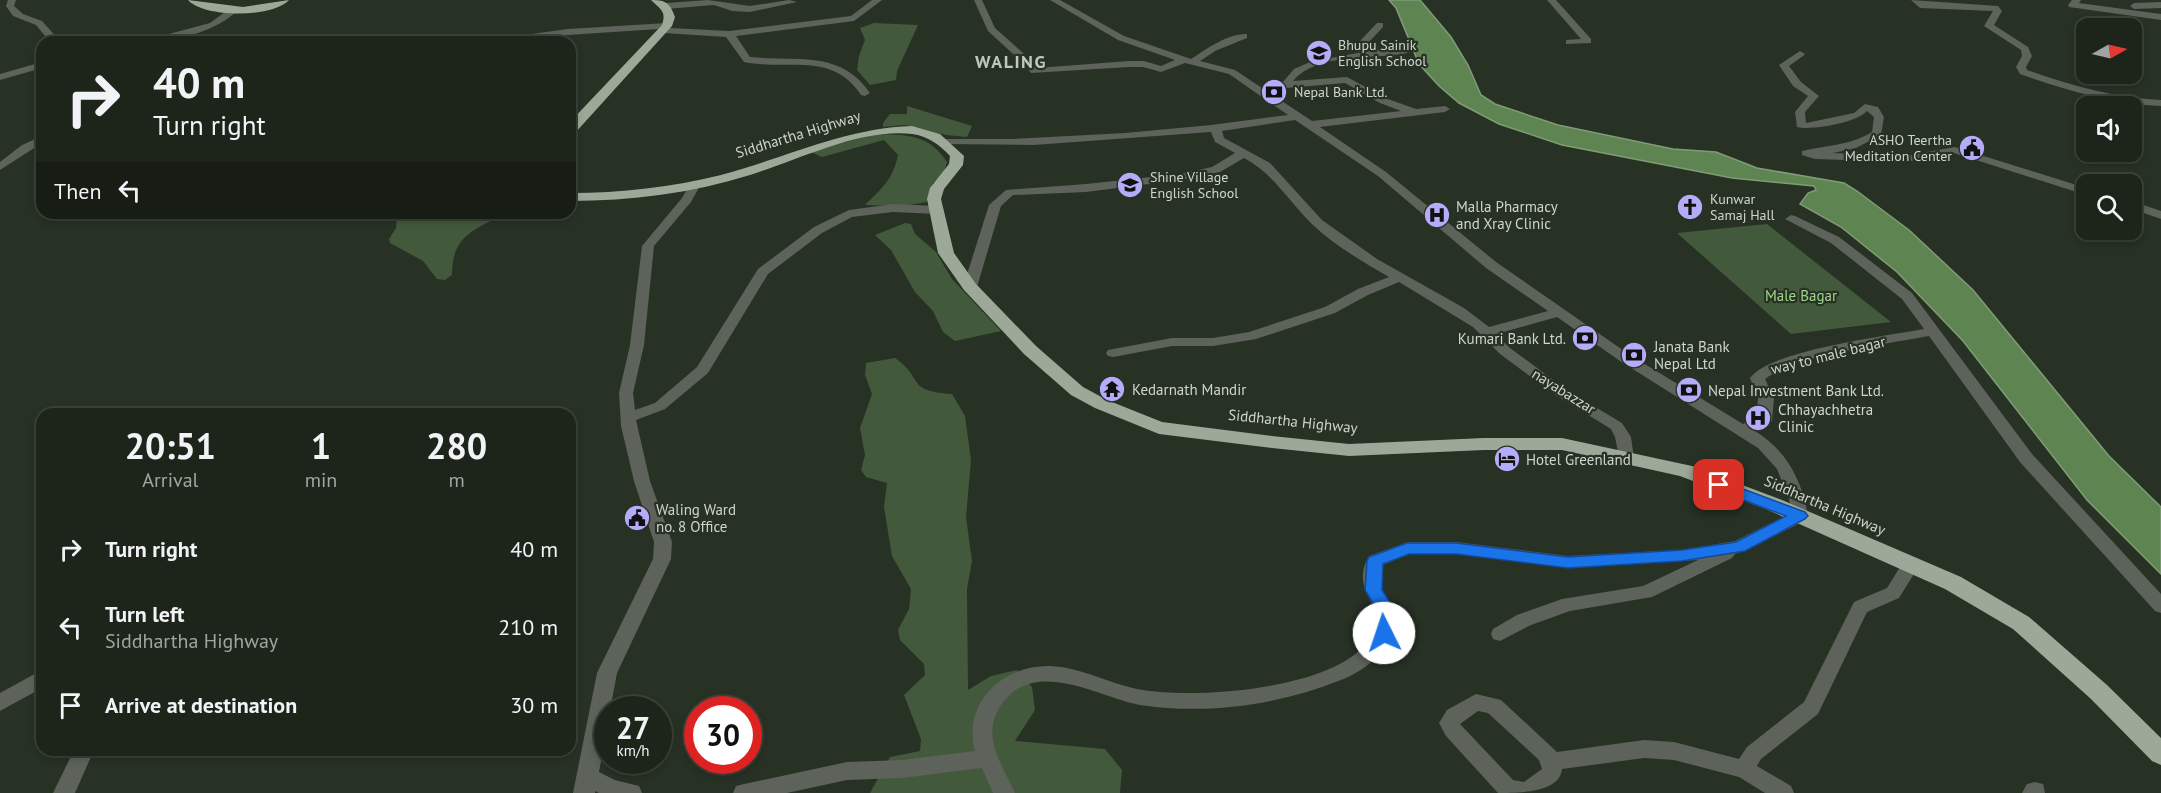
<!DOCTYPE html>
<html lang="en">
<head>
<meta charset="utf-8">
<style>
	body { margin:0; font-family:"PT Sans",sans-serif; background:#252d24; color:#f1f3f6; height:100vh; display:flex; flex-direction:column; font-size:22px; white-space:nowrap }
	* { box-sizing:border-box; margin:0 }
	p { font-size:20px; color:#a0a5a3 }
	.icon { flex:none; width:33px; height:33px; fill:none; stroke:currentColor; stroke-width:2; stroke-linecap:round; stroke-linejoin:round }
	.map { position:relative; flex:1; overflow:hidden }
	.side { position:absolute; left:36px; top:408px; width:540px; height:348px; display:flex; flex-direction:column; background:#1d251b; border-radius:18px; box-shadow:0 3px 9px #0003,0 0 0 2px #3b423a }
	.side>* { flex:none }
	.top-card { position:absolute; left:36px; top:36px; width:540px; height:183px; border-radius:18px; box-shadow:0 3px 9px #0003,0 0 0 2px #3b423a; background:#1d251b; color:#f1f3f6; overflow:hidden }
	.needle { width:39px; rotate:82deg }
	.tools { position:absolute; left:2076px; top:18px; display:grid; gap:12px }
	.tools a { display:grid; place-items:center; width:66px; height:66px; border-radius:12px; background:#1d251b; box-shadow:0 3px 9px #0003,0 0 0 2px #3b423a; font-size:30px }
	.speed { position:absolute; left:594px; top:696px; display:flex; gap:12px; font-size:30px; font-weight:700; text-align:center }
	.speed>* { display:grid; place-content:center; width:78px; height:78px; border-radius:50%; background:#1d251b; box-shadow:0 3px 9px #0003,0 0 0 2px #3b423a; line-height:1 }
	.speed small { font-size:15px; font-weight:400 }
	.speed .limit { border:9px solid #d22; background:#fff; color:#111 }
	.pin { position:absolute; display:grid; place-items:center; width:51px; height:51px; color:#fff; margin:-26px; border-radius:12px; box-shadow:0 3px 9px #0006 }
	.me { position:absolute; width:66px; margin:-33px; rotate:356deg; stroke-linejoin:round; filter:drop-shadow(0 0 4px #0008) }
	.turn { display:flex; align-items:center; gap:21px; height:126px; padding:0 18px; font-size:27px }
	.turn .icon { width:78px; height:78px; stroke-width:2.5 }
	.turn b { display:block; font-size:42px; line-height:51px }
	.then { display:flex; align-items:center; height:57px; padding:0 18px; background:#0003; gap:12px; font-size:22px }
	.eta { display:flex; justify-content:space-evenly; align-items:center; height:102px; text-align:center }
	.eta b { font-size:36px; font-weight:700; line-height:42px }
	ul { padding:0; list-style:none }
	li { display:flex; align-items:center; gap:18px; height:78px; padding:0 18px }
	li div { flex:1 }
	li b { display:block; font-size:22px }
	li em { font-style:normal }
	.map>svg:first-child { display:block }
	.green { fill:#43593c }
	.water { fill:#5e8452; stroke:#809c77; stroke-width:1.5 }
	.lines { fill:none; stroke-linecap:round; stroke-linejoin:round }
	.minor { fill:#5d625b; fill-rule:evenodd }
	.highway { fill:#9ca998; fill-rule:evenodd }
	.route { fill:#1a73e8; stroke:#114b97; stroke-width:1.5 }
	.labels { text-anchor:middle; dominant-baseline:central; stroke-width:4.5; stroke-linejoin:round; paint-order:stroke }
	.far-poi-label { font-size:14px; fill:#cfd5cd; stroke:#273124; text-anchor:start }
	.street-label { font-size:15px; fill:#cfd5cd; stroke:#273124 }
	.poi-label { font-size:15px; fill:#cfd5cd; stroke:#273124; text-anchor:start }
	.park-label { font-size:15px; fill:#9fd68d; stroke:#273124 }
	.far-district-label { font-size:18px; font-weight:bold; letter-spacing:1.5px; fill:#bdcab9; stroke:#273124 }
</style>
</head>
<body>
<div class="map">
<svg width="2161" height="793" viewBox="0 0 2161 793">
	<rect width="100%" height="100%" fill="#273124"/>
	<!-- green -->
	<g class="green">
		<polygon points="874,23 918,25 897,71 896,80 870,85 857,70 859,56 865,40 860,28"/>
		<polygon points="907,106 972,126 967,137 946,135 905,125 883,127 883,123 890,114 907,114"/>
		<path d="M874,134C906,135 928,133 947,162L944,173L933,183L927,202L902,206L865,205C883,187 892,181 898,155L884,140L822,157L811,152Z"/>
		<path d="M397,213H497L505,214C473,230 452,236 452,275L445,280L437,279L423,261L390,243L389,239L396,228Z"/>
		<polygon points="905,223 911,224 915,234 936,252 952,279 1001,331 955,341 943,332 933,311 915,292 891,250 875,235"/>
		<polygon points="1767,224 1891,322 1791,334 1677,233"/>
		<path d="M895,358C925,379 905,391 952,394L965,416L971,460L966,517L972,561L967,589L968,690L991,676L1017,670L1032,687L1035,710L1015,741L1105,749L1122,770L1120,793H870L890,757L920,751L921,739L904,695L925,675L924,664L900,640L898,630L909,609L911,589L892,556L884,507L887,483L866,477L861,470L865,455L860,428L872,394L865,375L866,363Z"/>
	</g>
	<!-- water -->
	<polygon class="water" points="1389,0 1420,0 1451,37 1468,65 1481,95 1495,104 1558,125 1673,149 1716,152 1757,168 1844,183 1857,191 1909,230 1973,290 2109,456 2161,507 2161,574 2087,500 1963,341 1897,272 1841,227 1800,204 1808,193 1816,190 1814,186 1732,178 1562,145 1499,124 1459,103 1439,86 1419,64 1396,8"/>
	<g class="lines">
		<!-- minor -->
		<g class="minor">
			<polygon points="8,0 16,0 14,6 23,14 42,21 61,42 50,42 36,25 13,16 6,6"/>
			<polygon points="708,0 750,6 789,0 797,2 750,12 732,11 714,5 666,9 662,6 666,3"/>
			<path d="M872,0H882L854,21L736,36L750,57C797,62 840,49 870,93L865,96L861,95C832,51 788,71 744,62L726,37L663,33L659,29L568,35L516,42H491L496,39L568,29L667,23L670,24V28L729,31L851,16Z"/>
			<path d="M974,0H982L995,28L1031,60L1037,68L1129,61H1144L1161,66L1175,60L1118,40L1050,0H1060L1124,36L1191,59C1206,49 1229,33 1247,34V38L1215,51L1200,61L1235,70L1262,88L1282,83L1294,69L1310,62L1368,51L1359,42L1377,23H1383V27L1369,42L1378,50L1404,48L1407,49V53C1374,60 1317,52 1293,81L1347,77L1388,99L1416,109L1445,106L1450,109L1445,112L1320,127L1386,172L1496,262L1630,355L1743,424L1757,418L1758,398L1750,378C1771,350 1887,336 1924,329L1902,299L1831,243L1785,219L1791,215L1795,216L1839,237L1912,293L2032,454L2161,594V613L2155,611L2020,462L1929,336C1889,344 1795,355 1765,379L1774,398L1772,421L1755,431C1786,450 1802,480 1808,516L1806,520L1745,551L1735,554L1732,558L1652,597L1570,611L1531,625L1500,641L1493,639L1491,634L1493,629L1517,615L1562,599L1643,586L1698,560L1568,568L1456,554H1410L1383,565L1382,588L1397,620C1394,648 1365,671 1341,680C1286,702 1226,712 1167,708C1155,707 1143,706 1131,703C1094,693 1035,661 1004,701C979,733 1000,761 1015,793H993L982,768L902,778L847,780L787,793H733L736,786L744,784L847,762L902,760L975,751C962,702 1003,665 1050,666C1082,667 1111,685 1143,690C1197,699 1323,689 1362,648C1401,606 1345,598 1369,556L1408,542H1456L1568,556L1682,550L1735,541L1791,513L1789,499L1777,469L1758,448L1620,361L1557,317L1496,334L1510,348L1567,390L1622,423L1631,437L1634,458L1632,462H1620L1615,437L1611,429L1557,396L1500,354L1473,327L1399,282L1368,295L1335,313L1256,339L1213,346H1172L1113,357L1108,356L1106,353L1108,350L1172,338H1213L1249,332L1325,307L1358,289L1389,277C1363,262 1334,245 1313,225C1289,202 1273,173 1244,158L1220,172L1180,180L1086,192L1013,195L1001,206L977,287L970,291L965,290L963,287L989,205L1006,190L1086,184L1180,174L1212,167L1235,153L1215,142L1211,132L1034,145L942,144L937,141L938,139H1011L1125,133L1211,125L1288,115L1229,74L1185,63L1161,72L1143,67H1129L1031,73L1024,64L988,31ZM1345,83L1380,103L1401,111L1312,121L1268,92L1286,88ZM1295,120L1378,176L1486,268L1548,311L1489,327L1464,308L1377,259L1322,220L1270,163L1224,138L1222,131Z"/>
			<polygon points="1547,0 1556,0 1591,39 1591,43 1566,44 1566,40 1581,39"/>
			<path d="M1911,0L1998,6L2002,11L1994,25L2028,47L2032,56L2026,67L2027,70C2070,85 2115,98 2161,100V106C2113,104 2065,90 2020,74L2016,67L2022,56L2021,50L1984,26L1993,11L1920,8Z"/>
			<polygon points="2072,0 2081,0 2079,3 2161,14 2161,20 2069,7 2068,5"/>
			<polygon points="2161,2 2161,8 2134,9 2130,6 2134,3"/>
			<path d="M232,7L239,9C216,33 172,42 139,42L210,23Z"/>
			<path d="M1800,51L1805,54L1803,56L1789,66L1801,82L1819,96L1805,112L1806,123L1854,113L1865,104L1878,107L1884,117L1881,135L1856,148L1833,153L1905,156L1955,147L2086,188V195L1954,153L1905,162L1815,159L1802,155V151C1827,145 1849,146 1872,132L1874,117L1867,111C1858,122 1812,131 1797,127L1795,112L1808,96L1793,86L1779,65Z"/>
			<polygon points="42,62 42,68 0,80 0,74"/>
			<polygon points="42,136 42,143 0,170 0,162 22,145"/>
			<polygon points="695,181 701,184 691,202 654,246 644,345 633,393 635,410 655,403 697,367 758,269 814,227 849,210 893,204 937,206 943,210 937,214 893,212 852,217 822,233 768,274 708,373 665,409 636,420 650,481 672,542 671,559 617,673 610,710 608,710 608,723 599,772 615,780 639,786 642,793 599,793 595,791 595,793 573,793 597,673 653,559 654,542 634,481 621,426 619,393 630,345 642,246 682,198 691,182"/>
			<polygon points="2132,201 2161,211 2161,219 2132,209"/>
			<path d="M1911,558L1917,559L1920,564L1917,569L1899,598L1867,612L1818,714L1761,759L1757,766L1791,786L1794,793H1765L1739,777L1674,760L1644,758L1562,769C1560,793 1518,793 1498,793L1446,736L1439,723L1447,710L1476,694L1501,700L1557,752L1644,740L1674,742L1739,759L1747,747L1804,702L1854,602L1887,588L1905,559ZM1478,711L1488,713L1539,760L1542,769L1524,782L1513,780L1460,724Z"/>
			<polygon points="42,670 42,688 0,711 0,693"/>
			<polygon points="74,750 94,750 75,793 53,793"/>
			<polygon points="2035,782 2043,784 2045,793 2022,793 2027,784"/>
		</g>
		<!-- highway -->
		<g class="highway">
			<path d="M188,0L243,7L289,0C273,18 204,18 188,0Z"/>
			<path d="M651,0C666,0 670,3 675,17L672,26L575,133L570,134V122L662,25C667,11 660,9 651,0Z"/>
			<path d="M912,126L940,134L964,156L963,165L944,189L941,199L954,253L976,284L1036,346L1083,387L1107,400L1162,422L1272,436L1349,444L1484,438H1562L1692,466L1782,500L1961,577L2029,617L2107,685L2161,738V765L2152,761L2091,699L2013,629L1945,589L1768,510L1680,476L1562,450H1484L1349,456L1272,448L1159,434L1095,408L1071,395L1024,354L964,290L938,253L927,199L930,188L949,164L950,156C940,145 928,136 912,134C861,128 798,160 750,175C692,193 631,201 570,201V193C621,193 672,187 721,175C785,158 845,128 912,126Z"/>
		</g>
	</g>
	<!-- route -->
	<polygon class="route" points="1719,480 1805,512 1808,516 1805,519 1745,551 1682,561 1568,568 1456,554 1409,554 1383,564 1382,590 1396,612 1391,638 1378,638 1376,633 1379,613 1365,590 1367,561 1369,557 1407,543 1456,543 1568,557 1682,550 1736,542 1786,516 1714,489 1712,485"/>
	<!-- icons -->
	<defs>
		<g id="school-disc" transform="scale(1.35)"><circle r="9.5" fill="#b4acf9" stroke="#273124"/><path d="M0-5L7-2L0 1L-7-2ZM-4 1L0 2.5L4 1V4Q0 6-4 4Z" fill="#111"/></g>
		<g id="bank-disc" transform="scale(1.35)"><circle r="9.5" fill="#b4acf9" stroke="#273124"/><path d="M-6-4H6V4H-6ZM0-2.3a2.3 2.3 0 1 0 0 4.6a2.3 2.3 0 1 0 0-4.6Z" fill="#111"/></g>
		<g id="civic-disc" transform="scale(1.35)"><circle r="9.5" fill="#b4acf9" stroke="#273124"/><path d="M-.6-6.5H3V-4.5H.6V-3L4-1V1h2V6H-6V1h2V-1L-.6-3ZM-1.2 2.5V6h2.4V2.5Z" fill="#111"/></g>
		<g id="church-disc" transform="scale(1.35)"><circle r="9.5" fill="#b4acf9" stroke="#273124"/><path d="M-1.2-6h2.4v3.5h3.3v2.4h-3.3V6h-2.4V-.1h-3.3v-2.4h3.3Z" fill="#111"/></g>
		<g id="hospital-disc" transform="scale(1.35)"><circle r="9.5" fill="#b4acf9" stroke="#273124"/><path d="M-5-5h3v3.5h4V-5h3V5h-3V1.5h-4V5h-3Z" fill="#111"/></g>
		<g id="temple-disc" transform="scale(1.35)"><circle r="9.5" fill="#b4acf9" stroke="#273124"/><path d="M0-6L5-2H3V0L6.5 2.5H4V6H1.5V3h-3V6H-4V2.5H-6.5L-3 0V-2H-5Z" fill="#111"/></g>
		<g id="hotel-disc" transform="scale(1.35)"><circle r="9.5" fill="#b4acf9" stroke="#273124"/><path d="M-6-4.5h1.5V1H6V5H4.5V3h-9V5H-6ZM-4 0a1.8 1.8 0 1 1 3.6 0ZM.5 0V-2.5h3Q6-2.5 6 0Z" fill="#111"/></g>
	</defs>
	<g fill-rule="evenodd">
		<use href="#school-disc" x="1319" y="53"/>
		<use href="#bank-disc" x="1274" y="92"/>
		<use href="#civic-disc" x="1972" y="148"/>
		<use href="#school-disc" x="1130" y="185"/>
		<use href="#church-disc" x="1690" y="207"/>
		<use href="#hospital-disc" x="1437" y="215"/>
		<use href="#bank-disc" x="1585" y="338"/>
		<use href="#bank-disc" x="1634" y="355"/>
		<use href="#temple-disc" x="1112" y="389"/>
		<use href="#bank-disc" x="1689" y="390"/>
		<use href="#hospital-disc" x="1758" y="418"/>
		<use href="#hotel-disc" x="1507" y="459"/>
		<use href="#civic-disc" x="637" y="518"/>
	</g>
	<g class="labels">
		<!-- far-poi labels -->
		<g class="far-poi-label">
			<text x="1338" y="45">Bhupu Sainik<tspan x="1338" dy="16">English School</tspan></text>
			<text x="1294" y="92">Nepal Bank Ltd.</text>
			<text x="1952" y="140" text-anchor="end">ASHO Teertha<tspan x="1952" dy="16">Meditation Center</tspan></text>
			<text x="1150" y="177">Shine Village<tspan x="1150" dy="16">English School</tspan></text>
			<text x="1710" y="199">Kunwar<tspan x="1710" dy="16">Samaj Hall</tspan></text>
		</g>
		<!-- street labels -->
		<g class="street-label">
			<text transform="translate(798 134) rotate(-17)">Siddhartha Highway</text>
			<text transform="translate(1828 355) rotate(-14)">way to male bagar</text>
			<text transform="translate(1564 391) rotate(32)">nayabazzar</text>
			<text transform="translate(1293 421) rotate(6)">Siddhartha Highway</text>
			<text transform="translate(1825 505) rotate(23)">Siddhartha Highway</text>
		</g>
		<!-- poi labels -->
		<g class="poi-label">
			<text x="1456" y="206">Malla Pharmacy<tspan x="1456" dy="17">and Xray Clinic</tspan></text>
			<text x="1566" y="338" text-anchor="end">Kumari Bank Ltd.</text>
			<text x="1654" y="346">Janata Bank<tspan x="1654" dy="17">Nepal Ltd</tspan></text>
			<text x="1132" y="389">Kedarnath Mandir</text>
			<text x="1708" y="390">Nepal Investment Bank Ltd.</text>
			<text x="1778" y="409">Chhayachhetra<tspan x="1778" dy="17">Clinic</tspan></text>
			<text x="1526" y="459">Hotel Greenland</text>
			<text x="656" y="509">Waling Ward<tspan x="656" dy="17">no. 8 Office</tspan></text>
		</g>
		<!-- park labels -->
		<g class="park-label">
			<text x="1801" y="295">Male Bagar</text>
		</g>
		<!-- far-district labels -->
		<g class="far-district-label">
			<text x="1011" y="61">WALING</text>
		</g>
	</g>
</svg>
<div class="tools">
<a><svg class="needle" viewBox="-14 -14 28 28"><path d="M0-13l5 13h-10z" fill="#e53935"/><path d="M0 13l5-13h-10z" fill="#a0a5a3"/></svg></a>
<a><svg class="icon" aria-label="sound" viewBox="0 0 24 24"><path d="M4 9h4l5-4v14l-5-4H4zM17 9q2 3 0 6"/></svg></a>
<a><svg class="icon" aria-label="search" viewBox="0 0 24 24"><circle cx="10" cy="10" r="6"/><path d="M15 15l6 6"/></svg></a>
</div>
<div class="speed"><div>27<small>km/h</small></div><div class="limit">30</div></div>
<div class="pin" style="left:1719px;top:485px;background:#d93025"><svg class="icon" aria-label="arrive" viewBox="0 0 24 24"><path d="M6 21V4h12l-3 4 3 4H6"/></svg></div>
<svg class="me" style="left:1384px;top:633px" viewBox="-20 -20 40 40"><circle r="19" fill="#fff"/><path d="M0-13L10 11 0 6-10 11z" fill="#1a73e8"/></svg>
<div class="top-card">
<div class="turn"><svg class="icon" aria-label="right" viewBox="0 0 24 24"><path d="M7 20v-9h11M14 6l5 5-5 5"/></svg><div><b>40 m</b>Turn right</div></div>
<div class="then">Then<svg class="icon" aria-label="left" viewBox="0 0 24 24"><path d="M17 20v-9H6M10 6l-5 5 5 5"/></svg></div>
</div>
<section class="side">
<div class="eta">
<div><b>20:51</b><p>Arrival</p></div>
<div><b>1</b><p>min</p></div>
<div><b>280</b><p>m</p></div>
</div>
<ul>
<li><svg class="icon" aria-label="right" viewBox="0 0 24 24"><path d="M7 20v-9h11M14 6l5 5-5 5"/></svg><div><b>Turn right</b></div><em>40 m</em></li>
<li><svg class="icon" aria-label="left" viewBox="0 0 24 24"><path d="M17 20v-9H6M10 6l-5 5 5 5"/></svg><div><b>Turn left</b><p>Siddhartha Highway</p></div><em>210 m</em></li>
<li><svg class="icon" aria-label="arrive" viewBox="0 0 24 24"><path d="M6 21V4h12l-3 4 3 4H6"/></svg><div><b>Arrive at destination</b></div><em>30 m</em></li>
</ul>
</section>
</div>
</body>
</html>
